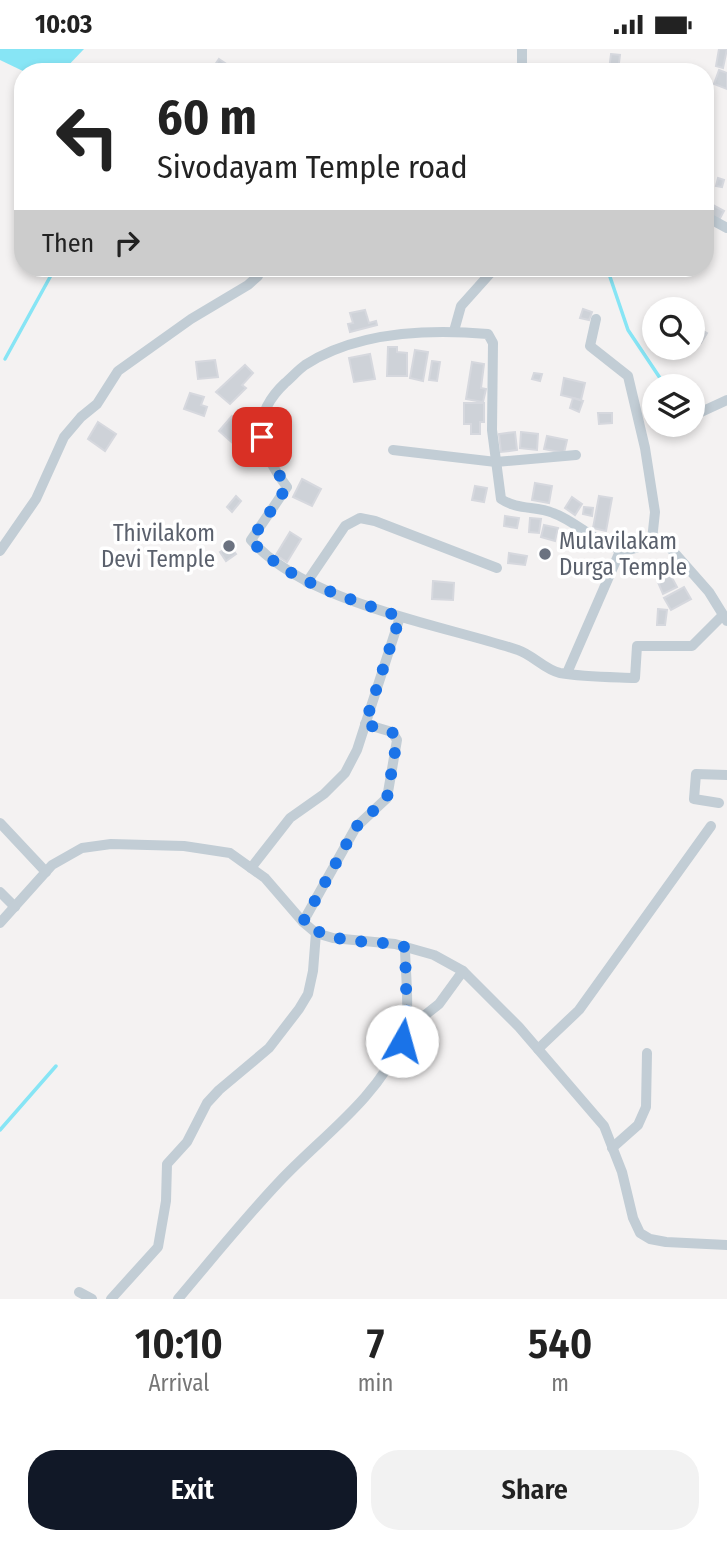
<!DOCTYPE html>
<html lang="en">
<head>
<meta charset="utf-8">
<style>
	body { margin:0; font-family:"Fira Sans Condensed",sans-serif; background:#f2f2f2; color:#222; height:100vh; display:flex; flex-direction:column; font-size:26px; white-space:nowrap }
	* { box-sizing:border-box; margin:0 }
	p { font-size:23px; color:#767676 }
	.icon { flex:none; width:38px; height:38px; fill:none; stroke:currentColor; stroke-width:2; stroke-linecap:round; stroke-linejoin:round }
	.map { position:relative; height:1250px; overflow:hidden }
	.drawer { display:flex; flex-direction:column; background:#fff; flex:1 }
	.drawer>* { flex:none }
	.top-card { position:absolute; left:14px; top:14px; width:700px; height:214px; border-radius:28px; box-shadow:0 4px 10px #0003; background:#fff; color:#222; overflow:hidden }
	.fabs { position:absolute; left:642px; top:248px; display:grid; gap:14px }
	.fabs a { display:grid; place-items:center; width:63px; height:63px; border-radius:50%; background:#fff; box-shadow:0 4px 10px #0003; font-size:35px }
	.pin { position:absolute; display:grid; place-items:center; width:60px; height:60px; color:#fff; margin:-30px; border-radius:14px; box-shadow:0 4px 10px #0006 }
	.me { position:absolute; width:77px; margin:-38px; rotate:7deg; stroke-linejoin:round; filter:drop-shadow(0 0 5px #0008) }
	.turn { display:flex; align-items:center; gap:24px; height:147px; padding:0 28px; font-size:32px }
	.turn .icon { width:91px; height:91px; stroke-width:2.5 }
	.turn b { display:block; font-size:49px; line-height:60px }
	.then { display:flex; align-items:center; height:66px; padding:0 28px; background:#0003; gap:14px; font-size:26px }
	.eta { display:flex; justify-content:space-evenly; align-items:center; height:119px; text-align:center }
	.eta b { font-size:42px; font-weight:600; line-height:49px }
	.button { display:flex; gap:14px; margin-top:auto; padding:14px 28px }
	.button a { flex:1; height:80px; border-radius:28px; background:#111827; color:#fff; font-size:28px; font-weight:600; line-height:80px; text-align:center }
	.button a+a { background:#f2f2f2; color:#222 }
	.status { display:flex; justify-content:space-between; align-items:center; height:49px; padding:0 35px; background:#fff; direction:ltr }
	.status svg { height:19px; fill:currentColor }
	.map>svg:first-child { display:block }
	.water { fill:#87e5f5 }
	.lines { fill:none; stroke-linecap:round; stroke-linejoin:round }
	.stream { stroke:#87e5f5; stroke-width:3.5 }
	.building { fill:#ced2d8; stroke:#d6d8de; stroke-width:2 }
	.street { stroke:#c2cdd5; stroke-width:10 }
	.route { stroke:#1a73e8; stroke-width:12; stroke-dasharray:0 21.6 }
	.worship-dot { fill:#6b7280; stroke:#fff; stroke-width:2.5 }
	.labels { text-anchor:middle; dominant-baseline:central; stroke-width:7; stroke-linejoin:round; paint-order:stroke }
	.worship-label { font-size:23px; fill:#5b616d; stroke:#fff; text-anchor:end }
</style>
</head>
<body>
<div class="status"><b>10:03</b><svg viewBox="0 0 49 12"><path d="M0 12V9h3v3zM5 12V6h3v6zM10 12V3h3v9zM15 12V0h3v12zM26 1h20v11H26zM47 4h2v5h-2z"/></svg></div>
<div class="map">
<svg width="727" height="1250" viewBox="0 0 727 1250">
	<rect width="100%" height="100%" fill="#f4f2f2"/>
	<!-- water -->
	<polygon class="water" points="0,0 84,0 62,23 25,23 0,11"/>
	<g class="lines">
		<!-- stream -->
		<g class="stream">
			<polyline points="607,219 628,281 660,329"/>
			<polyline points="5,310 55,219"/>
			<polyline points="0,1081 56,1017"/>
		</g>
	</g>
	<!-- building -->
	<g class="building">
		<polygon points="719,0 727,0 723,19 716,17"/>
		<polygon points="611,5 620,6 618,22 609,21"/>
		<polygon points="219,10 228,16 224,23 210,23"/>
		<polygon points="719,21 727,24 727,40 714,35"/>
		<polygon points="718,129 724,131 722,138 716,137"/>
		<polygon points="709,154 724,162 718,173 705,167"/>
		<polygon points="583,260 592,263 589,271 580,269"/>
		<polygon points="365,261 369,274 376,272 377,276 350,283 348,275 353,274 350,264"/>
		<polygon points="693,276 707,284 701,294 693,290"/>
		<polygon points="388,298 397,298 397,303 407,304 407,327 387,327"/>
		<polygon points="415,301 428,303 423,332 410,329"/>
		<polygon points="370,305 375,330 354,333 349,309"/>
		<polygon points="215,311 218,328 198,330 196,313"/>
		<polygon points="432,312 440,313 437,332 429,331"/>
		<polygon points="472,313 484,315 481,339 486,340 483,353 466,350"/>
		<polygon points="245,316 253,324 242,336 246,339 230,355 216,343"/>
		<polygon points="534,324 542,325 540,332 532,330"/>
		<polygon points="564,329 585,334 581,351 561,346"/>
		<polygon points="190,344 204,348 201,356 207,358 204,367 184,360"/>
		<polygon points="573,349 583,352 579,363 570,359"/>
		<polygon points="464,354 484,354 484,373 480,373 480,385 471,385 471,375 464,375"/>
		<polygon points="598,364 612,364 612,374 599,375"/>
		<polygon points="232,367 248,381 235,396 219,382"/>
		<polygon points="98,373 116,385 105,402 88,390"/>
		<polygon points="515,383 517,401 501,403 499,385"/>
		<polygon points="521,383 538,385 537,401 520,399"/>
		<polygon points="547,387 567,391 564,404 544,400"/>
		<polygon points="302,430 321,440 312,457 293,448"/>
		<polygon points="535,434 552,437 549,454 532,451"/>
		<polygon points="475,437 487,439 484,453 472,451"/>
		<polygon points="236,447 241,452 232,463 227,458"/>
		<polygon points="599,447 612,449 606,482 593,479"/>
		<polygon points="572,448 582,455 575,466 565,459"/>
		<polygon points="584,458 593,459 592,467 583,465"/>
		<polygon points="505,467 519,469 517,479 504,477"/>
		<polygon points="530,469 541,470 539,484 529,483"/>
		<polygon points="544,476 558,479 555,492 541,488"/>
		<polygon points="290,483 301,490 287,513 276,506"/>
		<polygon points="230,497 236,505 226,512 220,503"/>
		<polygon points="509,504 527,507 525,516 508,514"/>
		<polygon points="670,525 677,538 663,545 657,531"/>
		<polygon points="433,532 454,534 453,551 432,550"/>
		<polygon points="684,538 691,550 671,561 664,549"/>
		<polygon points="658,560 667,561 665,576 657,576"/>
	</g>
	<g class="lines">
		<!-- street -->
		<g class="street">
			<polyline points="522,23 522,0"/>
			<polyline points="705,167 727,179"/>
			<polyline points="596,270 590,297 628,327 645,399 655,463 652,491"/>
			<polyline points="454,282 461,257 495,219"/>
			<polyline points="701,363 727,351"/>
			<polyline points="393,401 496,413 576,406"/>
			<polyline points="0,502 36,450 64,388 81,368 97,355 118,322 191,270 248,236 258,227 260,219"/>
			<polyline points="307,533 345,477 360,469 375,472 497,519"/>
			<path d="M722,567L692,597H637L635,629C611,628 584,628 560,624C545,621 533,606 518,601C439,575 306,554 251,491L287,438C259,401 248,369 285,334C292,328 298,321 305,316C356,283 429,280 488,285L493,294L492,381L501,450C517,461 536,457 553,464C576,472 595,494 620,500C639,504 649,487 665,493L709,543L727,572"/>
			<polyline points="567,624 621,500"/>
			<polyline points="719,754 694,750 696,725 727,726"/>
			<polyline points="0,774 46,823"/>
			<polyline points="251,819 290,769 324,745 345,724 357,701 400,568"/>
			<polyline points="0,843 15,858"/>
			<polyline points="303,873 356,778 387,749 397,691 392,683 365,675"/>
			<polyline points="0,874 52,816 82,799 111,795 184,797 230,804 265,829 303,873 316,884 333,889 395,895 434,906 463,922 519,978 604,1077 622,1123 633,1169 640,1184 650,1190 666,1193 727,1196"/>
			<polyline points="405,982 439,955 463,922"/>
			<polyline points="538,1000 579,961 711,777"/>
			<polyline points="612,1099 638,1076 646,1058 647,1004"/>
			<polyline points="79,1243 92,1250"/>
			<polyline points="111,1250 158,1198 166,1152 167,1115 187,1093 207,1054 219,1041 269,999 299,960 308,945 313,922 316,884"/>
			<path d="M178,1250C211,1211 244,1170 279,1133C321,1088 376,1051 401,993C412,968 405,925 405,898"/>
		</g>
	</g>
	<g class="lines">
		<!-- route -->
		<path class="route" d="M262,388L267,407L287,438L251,491C288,534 348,548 400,568L365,675L392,683L397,691L387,749L356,778L303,873C329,894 364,892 395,895L405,898L407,974L402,992"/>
	</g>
	<!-- markers -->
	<g class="worship-dot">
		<circle cx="229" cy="497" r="7"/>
		<circle cx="545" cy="505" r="7"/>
	</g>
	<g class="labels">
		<!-- worship labels -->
		<g class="worship-label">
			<text x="215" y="484">Thivilakom<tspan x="215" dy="26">Devi Temple</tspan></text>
			<text x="559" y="492" text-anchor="start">Mulavilakam<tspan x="559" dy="26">Durga Temple</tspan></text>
		</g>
	</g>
</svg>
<div class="fabs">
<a><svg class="icon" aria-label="search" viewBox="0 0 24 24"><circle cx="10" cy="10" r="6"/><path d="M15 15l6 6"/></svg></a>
<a><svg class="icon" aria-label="layers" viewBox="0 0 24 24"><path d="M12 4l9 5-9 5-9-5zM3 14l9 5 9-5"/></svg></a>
</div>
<div class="pin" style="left:262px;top:388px;background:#d93025"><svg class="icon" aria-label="arrive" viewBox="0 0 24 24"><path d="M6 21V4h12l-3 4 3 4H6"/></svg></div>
<svg class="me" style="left:402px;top:992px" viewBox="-20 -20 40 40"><circle r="19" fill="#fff"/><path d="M0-13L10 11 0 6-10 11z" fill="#1a73e8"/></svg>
<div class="top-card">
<div class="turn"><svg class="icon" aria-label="left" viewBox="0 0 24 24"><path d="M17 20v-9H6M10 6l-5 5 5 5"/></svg><div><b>60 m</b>Sivodayam Temple road</div></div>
<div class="then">Then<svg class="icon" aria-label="right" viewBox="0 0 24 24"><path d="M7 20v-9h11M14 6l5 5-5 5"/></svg></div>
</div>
</div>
<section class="drawer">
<div class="eta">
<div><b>10:10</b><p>Arrival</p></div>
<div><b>7</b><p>min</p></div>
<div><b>540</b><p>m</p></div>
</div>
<div class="button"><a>Exit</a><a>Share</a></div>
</section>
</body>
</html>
